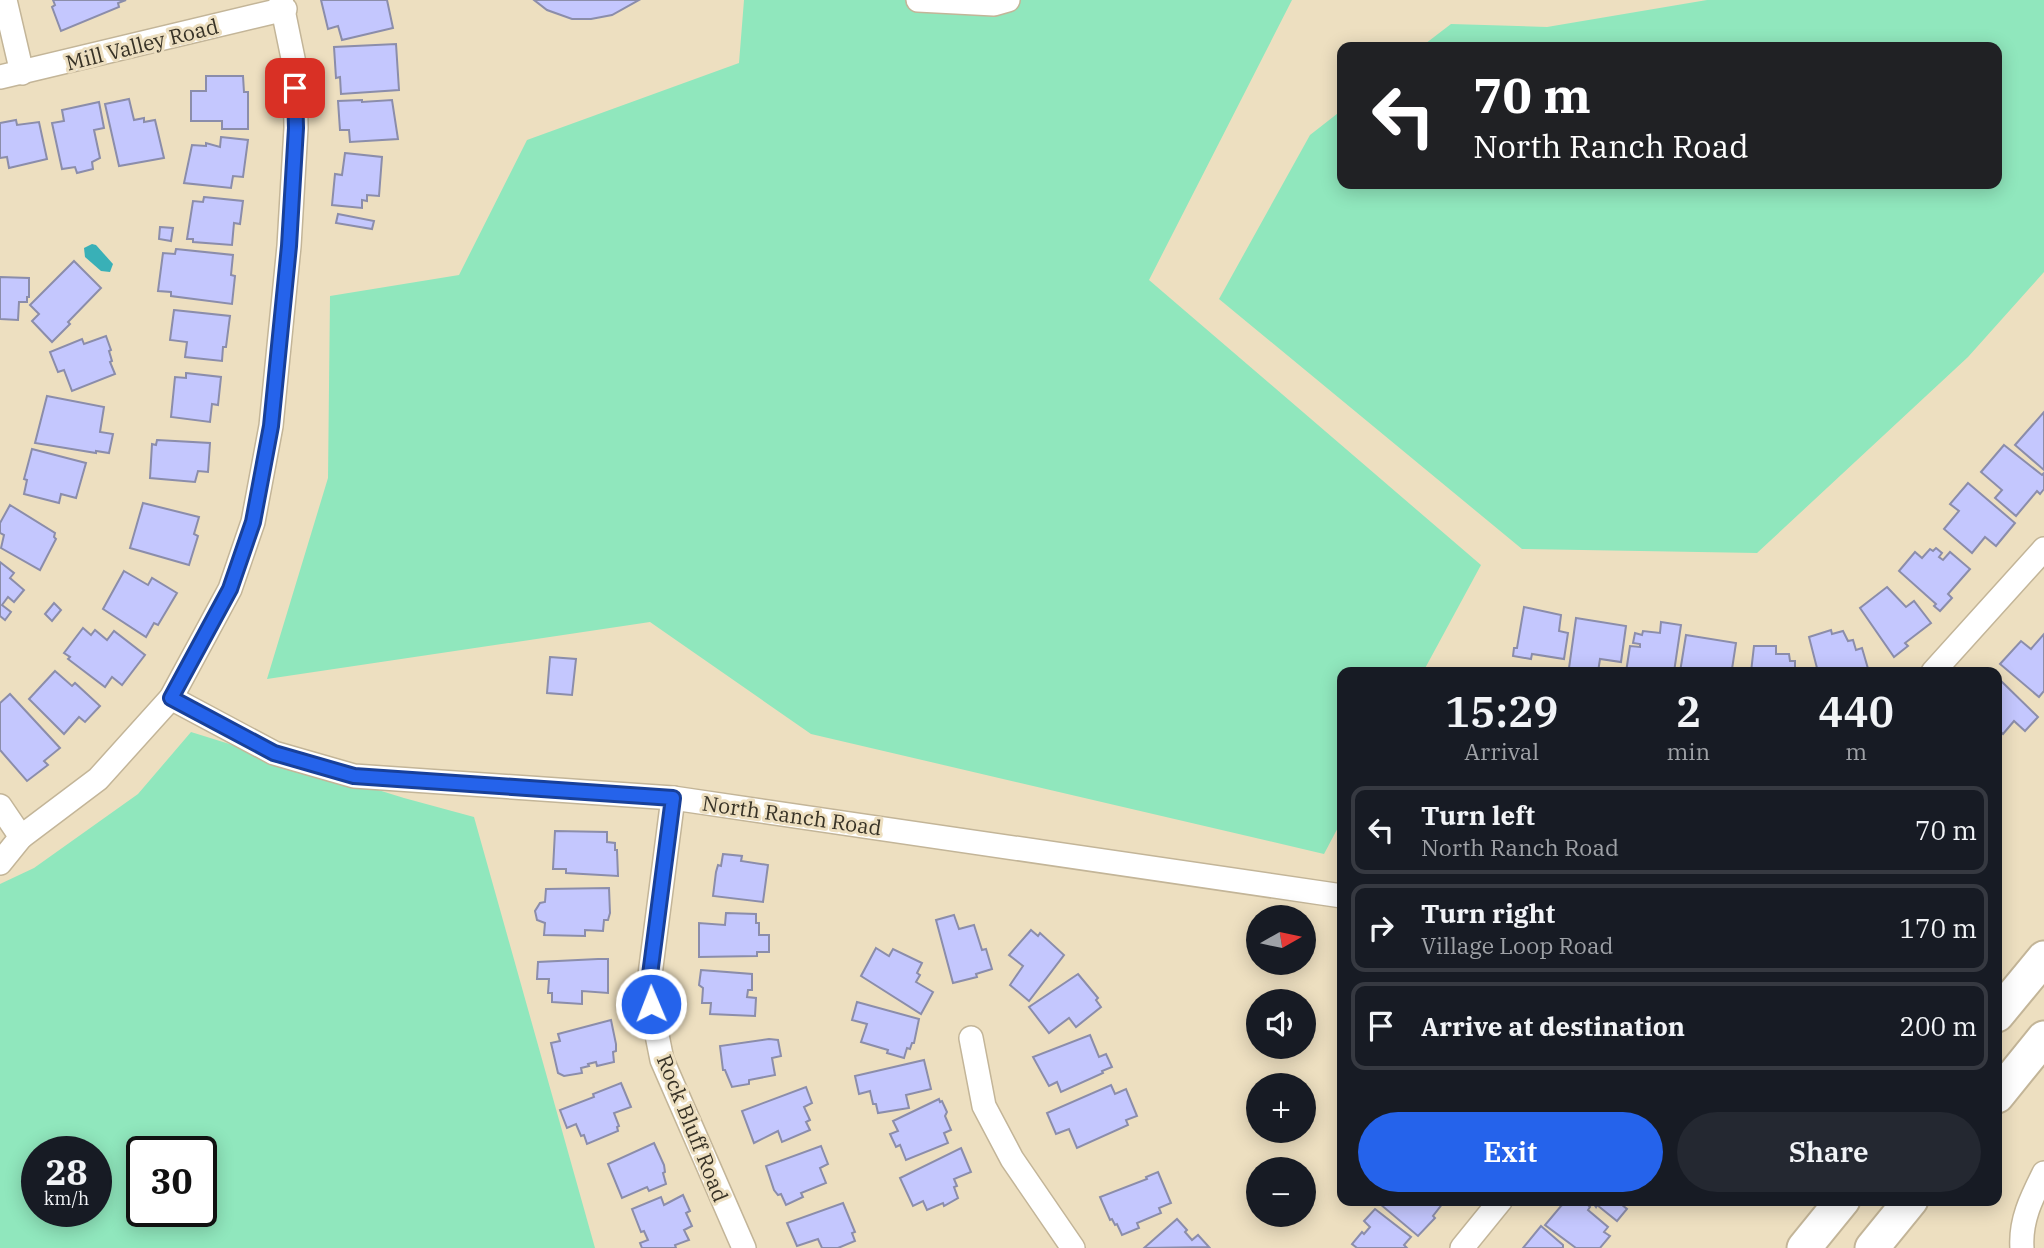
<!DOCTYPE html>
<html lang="en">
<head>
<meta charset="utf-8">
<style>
	body { margin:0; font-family:"IBM Plex Serif",serif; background:#242831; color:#f1f3f6; height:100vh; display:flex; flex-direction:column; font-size:26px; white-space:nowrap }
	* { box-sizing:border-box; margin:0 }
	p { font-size:23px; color:#9ea1a6 }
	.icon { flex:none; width:38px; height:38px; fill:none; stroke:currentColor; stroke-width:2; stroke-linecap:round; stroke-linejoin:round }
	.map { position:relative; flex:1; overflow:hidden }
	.drawer { position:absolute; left:1337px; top:667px; width:665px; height:539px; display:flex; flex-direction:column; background:#171b24; border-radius:14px; box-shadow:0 4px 18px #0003 }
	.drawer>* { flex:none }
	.hud { position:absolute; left:1337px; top:42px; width:665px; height:147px; border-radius:14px; box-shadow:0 4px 18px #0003; background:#202124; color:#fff; overflow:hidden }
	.needle { width:46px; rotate:81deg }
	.fabs { position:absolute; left:1246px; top:905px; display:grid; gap:14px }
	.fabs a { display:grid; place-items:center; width:70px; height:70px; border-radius:50%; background:#171b24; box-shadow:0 4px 18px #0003; font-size:35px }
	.speed { position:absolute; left:21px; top:1136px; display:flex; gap:14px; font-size:35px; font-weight:700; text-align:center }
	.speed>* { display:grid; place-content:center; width:91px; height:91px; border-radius:50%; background:#171b24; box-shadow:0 4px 18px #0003; line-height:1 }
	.speed small { font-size:18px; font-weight:400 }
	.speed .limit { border:4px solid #111; border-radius:10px; background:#fff; color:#111 }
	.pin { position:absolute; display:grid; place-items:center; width:60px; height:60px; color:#fff; margin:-30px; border-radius:14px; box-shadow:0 4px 10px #0006 }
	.me { position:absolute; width:77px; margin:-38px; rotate:359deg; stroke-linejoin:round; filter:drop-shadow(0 0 5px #0008) }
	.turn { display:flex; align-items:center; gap:24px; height:147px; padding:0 21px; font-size:32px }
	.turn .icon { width:91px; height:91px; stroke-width:2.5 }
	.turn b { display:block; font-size:49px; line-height:60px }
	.eta { display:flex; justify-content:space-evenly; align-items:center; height:119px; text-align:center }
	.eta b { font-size:42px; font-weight:600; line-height:49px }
	.primary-button { display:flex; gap:14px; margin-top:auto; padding:14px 21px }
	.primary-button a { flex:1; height:80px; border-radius:42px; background:#2563eb; color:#fff; font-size:28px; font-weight:600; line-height:80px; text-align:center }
	.primary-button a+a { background:#242831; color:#f1f3f6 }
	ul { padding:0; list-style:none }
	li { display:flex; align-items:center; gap:21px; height:88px; margin:0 14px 10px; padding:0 7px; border:4px solid #363941; border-radius:14px }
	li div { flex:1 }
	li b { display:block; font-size:26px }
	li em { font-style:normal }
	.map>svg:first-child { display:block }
	.green { fill:#90e7bd; fill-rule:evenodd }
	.water { fill:#39b0b7 }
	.building { fill:#c4c7fe; stroke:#8b8daa; stroke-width:2 }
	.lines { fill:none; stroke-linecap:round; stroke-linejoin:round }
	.minor-casing { stroke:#c3b598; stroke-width:26 }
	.highway-casing { stroke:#c3b598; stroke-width:37 }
	.minor { stroke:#fff; stroke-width:23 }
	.highway { stroke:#fff; stroke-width:33 }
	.route-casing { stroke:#184099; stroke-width:18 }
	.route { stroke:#2563eb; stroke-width:12 }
	.labels { text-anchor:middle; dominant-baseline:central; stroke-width:6; stroke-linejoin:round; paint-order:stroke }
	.street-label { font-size:21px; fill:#373226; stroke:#eddfc0 }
</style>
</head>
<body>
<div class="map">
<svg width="2044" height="1248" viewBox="0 0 2044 1248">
	<rect width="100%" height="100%" fill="#eddfc0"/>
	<!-- green -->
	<g class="green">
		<polygon points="744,0 1292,0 1149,280 1481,565 1423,672 1342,672 1342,820 1324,854 811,734 650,622 267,679 328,478 330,296 459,275 527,140 739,63"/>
		<polygon points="1707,0 2044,0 2044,272 1968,357 1757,553 1522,549 1219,299 1310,135 1342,110 1342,184 1997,184 1997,47 1421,47 1451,24 1547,27"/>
		<path d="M191,732L404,798L474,817L595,1248H0V884L34,868L138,794ZM37,1152H96V1211H37ZM142,1152H201V1211H142Z"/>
	</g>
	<!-- water -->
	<polygon class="water" points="92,244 96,245 113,264 110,272 101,271 85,257 84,248"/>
	<!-- building -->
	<g class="building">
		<polygon points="53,0 126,0 118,3 119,7 61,31 52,7 55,5"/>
		<polygon points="321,0 387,0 393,28 342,40 338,26 328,29"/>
		<polygon points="534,0 639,0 612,15 591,19 572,19 547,10"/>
		<polygon points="396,44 399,90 341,94 340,77 336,78 334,47"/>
		<polygon points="206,76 243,76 244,92 248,92 248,129 222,129 222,121 191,121 191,91 206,91"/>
		<polygon points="129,99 134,120 144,118 144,122 155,120 164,158 119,166 105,104"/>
		<polygon points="362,100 362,102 392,100 398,139 350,142 349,130 340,130 338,101"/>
		<polygon points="99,102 104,128 94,130 100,158 92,162 93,169 77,173 75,167 62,169 52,123 64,121 62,110"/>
		<polygon points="16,120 17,125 39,122 47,159 9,168 7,157 0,158 0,123"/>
		<polygon points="221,137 248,140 243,177 233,176 231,188 184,183 192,145 206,146 206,143 220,147"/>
		<polygon points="345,153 382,157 379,196 367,195 367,201 362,200 362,208 332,205 335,174 342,175"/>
		<polygon points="204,197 243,201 240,224 234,223 232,245 193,242 193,239 187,239 193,201 203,202"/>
		<polygon points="338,214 374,221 372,229 336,223"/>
		<polygon points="160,227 173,228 171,241 159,239"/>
		<polygon points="176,249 233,255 231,275 235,276 232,304 171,296 171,292 158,291 163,253 175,254"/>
		<polygon points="74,261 101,288 68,322 70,324 52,342 32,321 39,314 30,305"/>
		<polygon points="0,277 29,278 29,297 27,297 27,302 19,302 18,320 0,319"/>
		<polygon points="174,310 230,316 226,347 223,347 222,361 185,357 187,342 170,340"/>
		<polygon points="106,336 111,350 109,351 112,361 110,362 115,374 72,391 64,370 58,372 50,352 82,339 84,344"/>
		<polygon points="186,373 221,377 218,405 212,404 210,422 171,417 175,377 186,378"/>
		<polygon points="47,396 104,407 100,432 113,434 109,453 96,451 96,453 35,443"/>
		<polygon points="2044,412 2044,470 2015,445"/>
		<polygon points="157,440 210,443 208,472 198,471 195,482 150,478 152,444 156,445"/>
		<polygon points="2004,445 2042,475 2044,473 2044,489 2040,494 2037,491 2016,516 1995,498 2002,490 1981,472"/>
		<polygon points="32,449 86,463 76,498 61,494 59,503 24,494 27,480 24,479"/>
		<polygon points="1968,483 2015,523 1996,546 1985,537 1972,553 1944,529 1959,511 1950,504"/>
		<polygon points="143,503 199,517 194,534 198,536 189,565 130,548"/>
		<polygon points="10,505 55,533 54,537 56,539 40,570 1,548 4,535 0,533 0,523"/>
		<polygon points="1936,548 1942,553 1939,557 1943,560 1950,552 1970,569 1948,594 1952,598 1940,611 1934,606 1936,604 1899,571 1915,552 1922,558 1930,549 1933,551"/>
		<polygon points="0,562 14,573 10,578 24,590 14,602 8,597 2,605 11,612 5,620 0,616"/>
		<polygon points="124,571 148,585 152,578 177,593 158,625 154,623 146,637 103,609"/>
		<polygon points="1887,587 1906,607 1914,601 1931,623 1905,643 1908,646 1894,657 1860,608"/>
		<polygon points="54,603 61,610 52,621 45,614"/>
		<polygon points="1524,607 1561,615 1559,631 1568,633 1564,659 1532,654 1531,659 1513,656 1514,648 1517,648"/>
		<polygon points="1576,618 1626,626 1621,662 1600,659 1598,672 1569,668"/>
		<polygon points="1661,622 1681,625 1674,672 1626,672 1630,646 1640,647 1640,644 1633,643 1635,633 1642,635 1643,631 1660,633"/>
		<polygon points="83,628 91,635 95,630 107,640 114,631 145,655 122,685 112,677 105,687 68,659 70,657 64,653"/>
		<polygon points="1831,630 1832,634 1843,631 1848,641 1853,640 1856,650 1862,648 1869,672 1818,672 1809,637"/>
		<polygon points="2044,634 2044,691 2039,697 2000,664 2021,641 2031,649"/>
		<polygon points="1686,635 1736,643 1732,669 1735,670 1735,672 1680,672"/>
		<polygon points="1754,646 1776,646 1776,654 1789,654 1790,661 1795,661 1795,671 1799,672 1751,672"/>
		<polygon points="550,657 576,659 572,695 547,693"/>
		<polygon points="55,671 72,686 75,683 100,706 85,722 79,717 64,734 29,699"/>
		<polygon points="1997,677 2038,717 2025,731 2014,721 2003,734 1997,728"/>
		<polygon points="10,694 60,748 44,761 48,765 27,781 0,750 0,703"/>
		<polygon points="555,831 607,832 607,842 615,843 615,850 617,850 618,876 566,873 566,869 553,869"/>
		<polygon points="723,854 742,856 741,861 768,865 763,902 713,896 716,872 718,865 721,866"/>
		<polygon points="609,888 610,913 608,920 604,920 603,931 585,930 585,936 544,935 545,923 537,920 535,911 540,903 545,902 546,889"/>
		<polygon points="726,913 756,914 756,923 759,923 759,935 769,935 769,952 757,952 757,956 699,957 699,923 725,925"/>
		<polygon points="954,915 959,929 974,925 982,950 986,949 992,969 976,974 977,977 953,983 936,920"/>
		<polygon points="1031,930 1038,936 1040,933 1064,955 1029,1001 1010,985 1023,966 1009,955"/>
		<polygon points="876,948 889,956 893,949 922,963 917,973 920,975 916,982 933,992 921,1014 861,976"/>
		<polygon points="598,959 608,959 608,993 582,991 582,1004 552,1002 552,993 548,993 549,979 537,979 538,962"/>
		<polygon points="701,970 752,974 752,990 748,990 747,997 756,998 755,1016 710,1014 711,1003 702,1003 703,988 699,985"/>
		<polygon points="1078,974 1098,998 1096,1000 1101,1007 1076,1027 1069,1018 1049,1033 1029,1007"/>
		<polygon points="857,1002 919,1019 914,1043 912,1043 910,1049 907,1048 904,1058 887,1053 888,1050 861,1042 867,1024 852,1020"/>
		<polygon points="611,1020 616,1044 616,1051 613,1052 614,1062 597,1066 596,1062 588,1064 589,1066 581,1068 582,1073 564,1076 558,1073 551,1043 560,1041 558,1034"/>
		<polygon points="1090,1035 1099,1057 1106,1054 1112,1067 1102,1071 1103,1073 1061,1092 1057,1082 1049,1086 1033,1057"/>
		<polygon points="769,1039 778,1040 781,1056 772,1058 775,1075 749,1080 749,1084 732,1087 725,1070 723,1070 720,1046"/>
		<polygon points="924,1060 931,1089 906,1095 909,1108 878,1113 876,1104 873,1104 870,1091 859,1094 855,1076"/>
		<polygon points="621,1083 631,1107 614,1113 619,1126 617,1127 618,1131 587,1144 584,1135 581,1136 576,1124 567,1128 560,1110 594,1097 593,1094"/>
		<polygon points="1111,1085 1115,1094 1126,1089 1137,1116 1126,1120 1128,1125 1077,1148 1069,1129 1056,1134 1047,1113"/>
		<polygon points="806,1087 812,1103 804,1107 810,1120 806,1122 810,1130 782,1142 778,1131 754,1143 742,1111"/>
		<polygon points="939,1099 940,1102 942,1101 947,1112 945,1116 951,1130 944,1133 948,1143 906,1160 900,1145 896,1147 890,1134 898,1131 893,1121"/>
		<polygon points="654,1143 664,1165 665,1172 663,1173 666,1184 649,1191 647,1187 622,1198 608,1164"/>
		<polygon points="821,1146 828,1164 820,1168 826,1183 801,1193 803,1197 786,1205 781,1194 778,1195 774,1190 766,1166"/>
		<polygon points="961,1148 971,1172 954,1179 957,1186 954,1187 958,1198 944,1206 943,1203 927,1210 923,1201 913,1206 900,1178"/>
		<polygon points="1158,1172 1171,1203 1159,1208 1161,1213 1137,1223 1139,1228 1122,1235 1117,1224 1115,1225 1112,1219 1110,1220 1100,1197 1147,1179 1146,1177"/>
		<polygon points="683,1195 690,1211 686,1213 692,1226 684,1230 689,1240 675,1245 676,1248 642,1248 640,1243 648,1240 644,1231 641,1232 632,1209 661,1197 664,1205"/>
		<polygon points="1380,1200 1441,1200 1443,1203 1433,1216 1435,1218 1418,1236 1380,1204 1382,1202"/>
		<polygon points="1571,1200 1583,1200 1590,1207 1588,1210 1608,1227 1604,1232 1610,1236 1600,1248 1576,1248 1545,1225 1561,1206"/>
		<polygon points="1591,1200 1624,1200 1621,1204 1627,1209 1617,1221 1597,1205 1596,1207"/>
		<polygon points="843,1203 855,1232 852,1233 855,1241 838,1248 822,1248 818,1239 797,1246 787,1223"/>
		<polygon points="1375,1209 1411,1237 1404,1245 1407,1248 1357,1248 1352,1244 1362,1232 1364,1234 1370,1227 1364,1221"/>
		<polygon points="1177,1219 1187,1230 1185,1232 1192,1240 1198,1235 1209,1247 1144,1248"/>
		<polygon points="1541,1226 1563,1245 1563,1248 1523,1248"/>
	</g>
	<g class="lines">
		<!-- minor casing -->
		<g class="minor-casing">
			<g id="minor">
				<polyline points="5,0 22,73"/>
				<polyline points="918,0 994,4 1008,0"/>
				<polyline points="0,77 285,9"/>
				<polyline points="1933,672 2044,549"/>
				<polyline points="171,698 274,753 354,776 673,798 1342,896"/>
				<polyline points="673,798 648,990 662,1060 744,1248"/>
				<polyline points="0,806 21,837"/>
				<polyline points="0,863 21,837 98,779 171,698 230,589 253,522 271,426 289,246 296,128 295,68 281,0"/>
				<polyline points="971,1038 984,1106 1012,1159 1073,1248"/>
				<polyline points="1462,1248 1501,1200"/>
				<path d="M2022,1248C2020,1220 2032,1197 2044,1173"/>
			</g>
		</g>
		<!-- highway casing -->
		<g class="highway-casing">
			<g id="highway">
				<polyline points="1997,1015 2044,958"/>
				<polyline points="1997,1096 2044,1038"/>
				<polyline points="1804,1248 1843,1200"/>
				<polyline points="1872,1248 1911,1200"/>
			</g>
		</g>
		<!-- minor -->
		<use href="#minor" class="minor"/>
		<!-- highway -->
		<use href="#highway" class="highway"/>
	</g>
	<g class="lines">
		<!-- route casing -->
		<g class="route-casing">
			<polyline id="route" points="295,88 296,128 289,246 271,426 253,522 230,589 171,698 274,753 354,776 673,798 648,990 651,1004"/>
		</g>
		<!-- route -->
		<use href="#route" class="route"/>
	</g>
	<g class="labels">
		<!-- street labels -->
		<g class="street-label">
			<text transform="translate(142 44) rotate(-14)">Mill Valley Road</text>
			<text transform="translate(792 815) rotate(8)">North Ranch Road</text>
			<text transform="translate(693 1128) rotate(68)">Rock Bluff Road</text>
		</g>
	</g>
</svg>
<div class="fabs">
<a><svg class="needle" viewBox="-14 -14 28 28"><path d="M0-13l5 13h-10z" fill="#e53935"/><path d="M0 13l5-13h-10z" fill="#9ea1a6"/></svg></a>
<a><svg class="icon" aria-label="sound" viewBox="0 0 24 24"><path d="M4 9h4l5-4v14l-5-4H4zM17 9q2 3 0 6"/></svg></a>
<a>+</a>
<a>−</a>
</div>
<div class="speed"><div>28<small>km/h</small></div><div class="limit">30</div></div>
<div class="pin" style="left:295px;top:88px;background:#d93025"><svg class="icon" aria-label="arrive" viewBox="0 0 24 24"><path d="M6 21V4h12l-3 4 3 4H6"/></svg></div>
<svg class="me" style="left:651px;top:1004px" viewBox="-20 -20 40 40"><circle r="17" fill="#2563eb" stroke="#fff" stroke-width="3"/><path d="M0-11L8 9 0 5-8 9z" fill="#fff"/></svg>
<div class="hud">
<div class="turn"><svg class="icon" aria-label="left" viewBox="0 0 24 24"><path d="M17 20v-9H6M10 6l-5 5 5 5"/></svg><div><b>70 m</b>North Ranch Road</div></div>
</div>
<section class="drawer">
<div class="eta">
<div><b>15:29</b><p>Arrival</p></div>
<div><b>2</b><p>min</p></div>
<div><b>440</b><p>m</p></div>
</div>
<ul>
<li><svg class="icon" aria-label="left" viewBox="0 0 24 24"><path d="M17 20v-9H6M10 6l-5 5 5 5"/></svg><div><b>Turn left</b><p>North Ranch Road</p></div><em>70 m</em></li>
<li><svg class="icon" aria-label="right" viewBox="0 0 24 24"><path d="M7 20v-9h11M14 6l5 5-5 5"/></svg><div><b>Turn right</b><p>Village Loop Road</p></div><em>170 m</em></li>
<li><svg class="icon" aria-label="arrive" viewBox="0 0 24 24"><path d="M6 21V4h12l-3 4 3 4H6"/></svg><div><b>Arrive at destination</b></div><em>200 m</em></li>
</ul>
<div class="primary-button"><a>Exit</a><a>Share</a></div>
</section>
</div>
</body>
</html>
